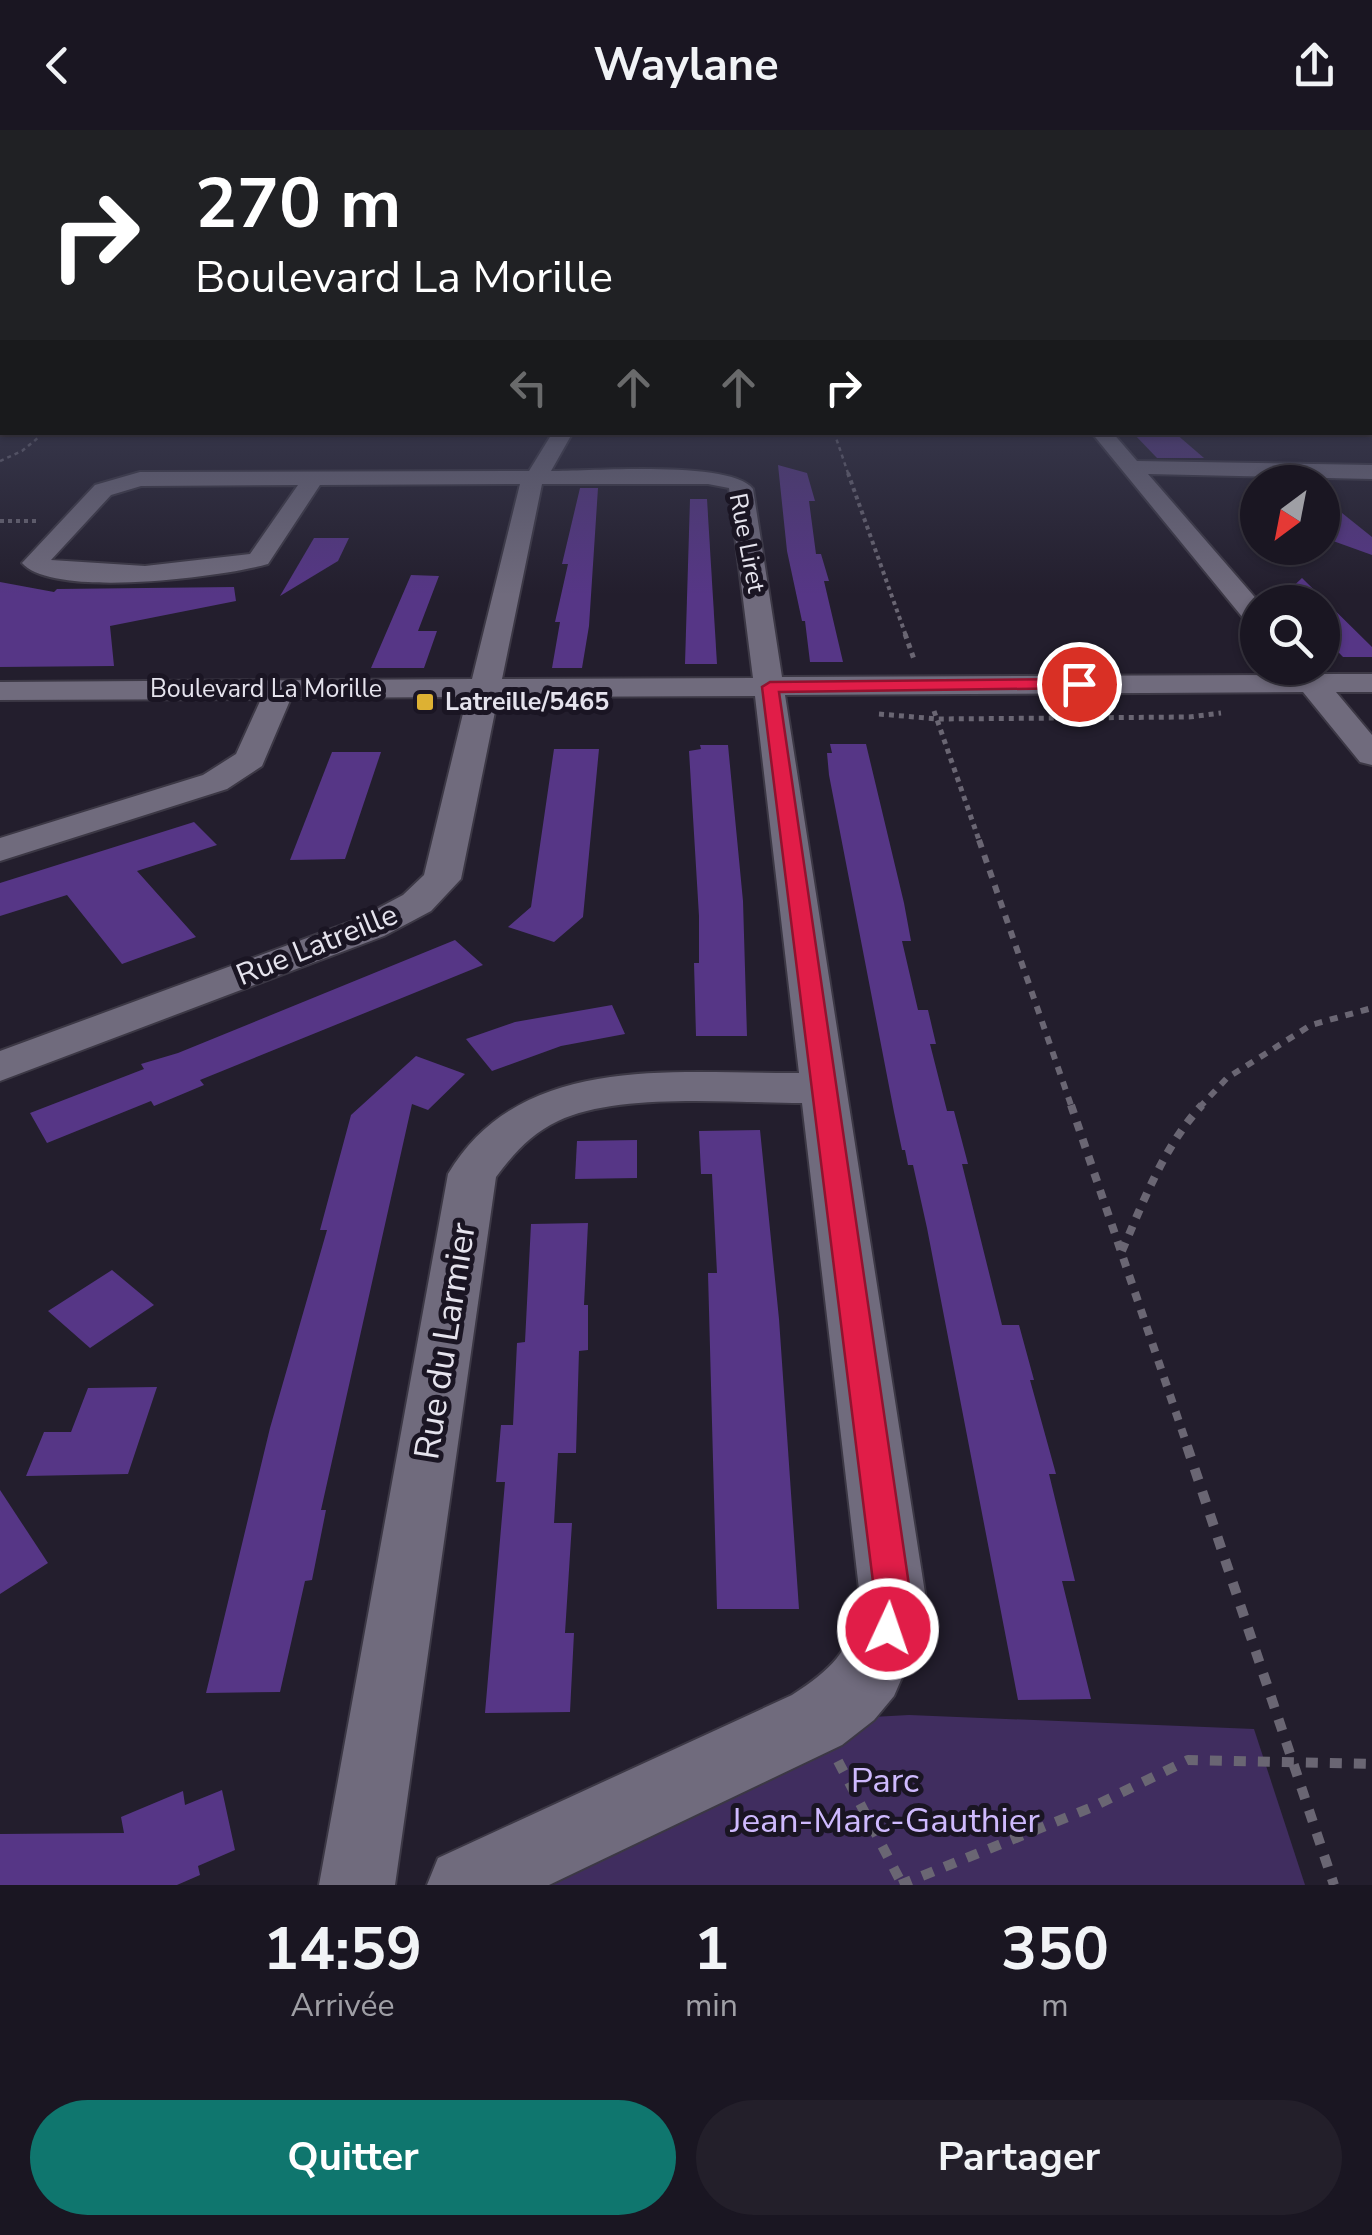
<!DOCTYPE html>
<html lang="fr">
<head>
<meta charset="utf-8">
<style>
	body { margin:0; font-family:"Nunito Sans",sans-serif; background:#231f2a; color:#f1f3f6; height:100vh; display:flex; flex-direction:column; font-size:38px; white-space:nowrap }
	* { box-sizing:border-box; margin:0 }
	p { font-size:32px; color:#9f9fa5 }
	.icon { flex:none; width:55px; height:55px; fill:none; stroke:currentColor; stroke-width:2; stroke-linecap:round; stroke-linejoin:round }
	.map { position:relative; height:1755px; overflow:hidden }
	.panel { display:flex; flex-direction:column; background:#1a1622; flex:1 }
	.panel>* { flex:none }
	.banner { position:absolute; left:0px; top:0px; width:1372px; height:305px; box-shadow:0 2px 8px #0004,0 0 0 2px #383540; background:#202124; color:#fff; overflow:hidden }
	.needle { width:65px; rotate:212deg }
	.buttons { position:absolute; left:1240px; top:335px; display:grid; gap:20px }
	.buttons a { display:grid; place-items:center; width:100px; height:100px; border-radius:50%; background:#1a1622; box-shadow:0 2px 8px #0004,0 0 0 2px #383540; font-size:50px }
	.pin { position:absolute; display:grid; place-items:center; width:85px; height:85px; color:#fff; margin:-42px; border:5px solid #fff; border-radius:50%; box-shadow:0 2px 10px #0007 }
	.me { position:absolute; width:110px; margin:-55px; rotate:3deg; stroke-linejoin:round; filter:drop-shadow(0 0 8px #0008) }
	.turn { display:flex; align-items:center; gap:35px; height:210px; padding:0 30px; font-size:45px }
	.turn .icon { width:130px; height:130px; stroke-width:2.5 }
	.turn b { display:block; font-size:70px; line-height:85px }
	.lanes { display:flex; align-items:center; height:95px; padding:0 30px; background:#0003; justify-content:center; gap:50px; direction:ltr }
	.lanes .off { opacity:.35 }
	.eta { display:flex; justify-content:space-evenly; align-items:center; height:170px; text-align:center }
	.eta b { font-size:60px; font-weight:700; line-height:70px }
	.action { display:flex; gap:20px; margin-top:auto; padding:20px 30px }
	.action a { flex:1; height:115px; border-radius:60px; background:#0f766e; color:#fff; font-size:40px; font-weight:700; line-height:115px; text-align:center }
	.action a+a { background:#231f2a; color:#f1f3f6 }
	header { display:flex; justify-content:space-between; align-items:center; height:130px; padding:0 30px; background:#1a1622; font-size:45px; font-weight:700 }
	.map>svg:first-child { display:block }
	.green { fill:#402d5f }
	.building { fill:#563686 }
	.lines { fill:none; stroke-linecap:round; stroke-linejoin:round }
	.minor-casing { stroke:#3c3845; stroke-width:4 }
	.path-far5 { stroke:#6a6673; stroke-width:2.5; stroke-dasharray:4 4; stroke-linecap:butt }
	.path-far4 { stroke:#6a6673; stroke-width:4; stroke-dasharray:4 4; stroke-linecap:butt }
	.path-far3 { stroke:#6a6673; stroke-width:5; stroke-dasharray:5 5; stroke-linecap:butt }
	.path-far2 { stroke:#6a6673; stroke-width:6; stroke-dasharray:8 8; stroke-linecap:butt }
	.path-far1 { stroke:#6a6673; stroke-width:8; stroke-dasharray:9 9; stroke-linecap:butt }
	.path { stroke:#6a6673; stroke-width:10; stroke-dasharray:12 12; stroke-linecap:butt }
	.minor { fill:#706b7d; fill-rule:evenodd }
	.route { fill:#e11d48; stroke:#92132f; stroke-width:2.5 }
	.poi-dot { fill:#ddb133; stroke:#1a1523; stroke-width:4 }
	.labels { text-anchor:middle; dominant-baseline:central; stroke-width:10; stroke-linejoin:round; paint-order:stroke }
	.far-street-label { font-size:25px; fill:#e5e3ed; stroke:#1a1523 }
	.far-poi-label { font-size:25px; font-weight:bold; fill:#e5e3ed; stroke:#1a1523; text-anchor:start }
	.street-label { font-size:30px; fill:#e5e3ed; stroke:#1a1523 }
	.near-street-label { font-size:35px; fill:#e5e3ed; stroke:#1a1523 }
	.near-park-label { font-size:35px; fill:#cfbafe; stroke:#1a1523 }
</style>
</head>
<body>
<header><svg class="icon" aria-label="back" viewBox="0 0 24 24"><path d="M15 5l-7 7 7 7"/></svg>Waylane<svg class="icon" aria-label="share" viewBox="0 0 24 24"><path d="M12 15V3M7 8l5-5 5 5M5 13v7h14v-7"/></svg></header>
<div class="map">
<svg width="1372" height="1755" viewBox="0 0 1372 1755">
	<rect width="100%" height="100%" fill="#231e2d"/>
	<!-- green -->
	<polygon class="green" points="909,1585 1254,1599 1305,1755 465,1755 817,1590"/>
	<!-- building -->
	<g class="building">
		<polygon points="1133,303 1175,303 1204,328 1157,328"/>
		<polygon points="778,335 807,343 815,371 809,371 816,424 821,424 829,451 824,451 843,532 810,532 805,491 802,491 787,421"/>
		<polygon points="580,358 598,358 589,496 582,538 552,538 560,492 555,492 568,434 562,434"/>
		<polygon points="1322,367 1372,407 1372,425 1322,407"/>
		<polygon points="690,369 707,369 717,534 685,534"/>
		<polygon points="314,408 349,408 338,431 280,466"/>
		<polygon points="411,445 439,446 418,501 437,501 424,538 371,538"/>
		<polygon points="1302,448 1372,517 1372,527 1343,527 1322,505 1322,472 1293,472 1285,464"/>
		<polygon points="0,452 54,462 57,459 234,457 236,471 110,496 114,536 0,537"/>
		<polygon points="830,614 866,614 904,773 911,811 902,811 918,880 928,880 936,914 930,914 947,981 954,981 968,1034 962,1034 1002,1195 1019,1195 1034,1250 1030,1250 1056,1344 1049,1344 1075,1451 1062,1451 1091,1569 1018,1570 927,1098 913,1035 908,1035 905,1020 902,1020 894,982 829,645 827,623 832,623"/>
		<polygon points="700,615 728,615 743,771 747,906 696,906 694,833 699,833 699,786 689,621 701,619"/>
		<polygon points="554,619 599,619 583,787 554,812 508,797 531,777"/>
		<polygon points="332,622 381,622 345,729 290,730"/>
		<polygon points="194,692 217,715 137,741 196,807 122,834 67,765 0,786 0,753"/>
		<polygon points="455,810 483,835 200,950 204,955 154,976 151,971 47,1013 30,983 144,939 141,934 178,923"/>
		<polygon points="612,875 625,904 561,916 492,941 466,909 515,892"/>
		<polygon points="416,926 465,944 428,980 412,974 321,1380 326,1380 312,1450 305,1451 280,1562 206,1563 270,1298 327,1100 320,1100 351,985"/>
		<polygon points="760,1000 779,1189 799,1479 717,1479 708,1143 717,1143 712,1044 701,1044 699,1001"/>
		<polygon points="637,1010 637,1048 575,1049 577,1011"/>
		<polygon points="588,1093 584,1175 588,1175 588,1220 579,1221 576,1323 558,1323 554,1393 572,1393 565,1503 574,1503 570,1582 485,1583 505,1352 496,1352 501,1295 513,1295 517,1213 525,1212 531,1094"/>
		<polygon points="112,1140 154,1175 90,1218 48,1181"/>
		<polygon points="157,1257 128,1344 26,1346 44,1302 71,1302 88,1258"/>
		<polygon points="0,1360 48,1433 0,1464"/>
		<polygon points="222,1660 235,1720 198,1736 200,1745 177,1755 0,1755 0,1704 124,1703 121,1687 183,1661 185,1675"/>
	</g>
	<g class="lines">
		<!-- minor casing -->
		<g class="minor-casing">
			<g id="minor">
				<rect x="0" y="227" width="2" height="10"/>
				<rect x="1370" y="257" width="2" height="12"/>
				<rect x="0" y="270" width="2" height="12"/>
				<path d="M553,302H573L551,341C591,341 732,330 753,359L782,547L1289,545L1285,538H1314L1320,544H1372V562H1336L1372,605V635L1360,632L1303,562L785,565L927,1476L916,1515L894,1566L874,1590L842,1615L549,1755H427L438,1728L792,1565C832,1539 848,1523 861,1476L802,973C734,973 618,962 558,991C532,1003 513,1024 496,1047L395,1755H319L448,1044C521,921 676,944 799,943L755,566L498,567L461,749L431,781L384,806L0,951V921L356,790L403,765L424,745L467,567L291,568L262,636L227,659L0,731V708L203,645L236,624L261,569L0,570V552L472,549L520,354L320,355L268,434C224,447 53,469 22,433L95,355L140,342L529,341ZM542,354H708L729,358L753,548L502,549ZM298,355L250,424L145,436L51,430L111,365L141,356Z"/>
				<polygon points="1091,302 1112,302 1137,331 1372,335 1372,349 1148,344 1259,472 1258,496 1248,494"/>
			</g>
		</g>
		<!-- path-far5 -->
		<g class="path-far5">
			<polyline points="834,302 849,346"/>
			<polyline points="0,331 22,321 45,302"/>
		</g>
		<!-- path-far4 -->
		<g class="path-far4">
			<polyline points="848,343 906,506"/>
			<polyline points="0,391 39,391"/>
		</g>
		<!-- path-far3 -->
		<g class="path-far3">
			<polyline points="905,504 915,532"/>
			<polyline points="934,581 980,713"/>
			<polyline points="879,584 938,589 1189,587 1221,583"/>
		</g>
		<!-- path-far2 -->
		<g class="path-far2">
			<polyline points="979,710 1072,978"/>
			<polyline points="1199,978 1227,948 1311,895 1372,878"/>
		</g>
		<!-- path-far1 -->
		<g class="path-far1">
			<polyline points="1071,975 1188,1318"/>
			<path d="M1122,1121C1144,1070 1164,1016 1202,975"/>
		</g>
		<!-- path -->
		<g class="path">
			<polyline points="1187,1316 1334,1755"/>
			<polyline points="838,1631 902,1754"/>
			<polyline points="900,1755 1090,1678 1188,1630 1372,1634"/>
		</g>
		<!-- minor -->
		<use href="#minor" class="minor"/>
	</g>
	<!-- sky -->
	<linearGradient id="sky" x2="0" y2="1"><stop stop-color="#131019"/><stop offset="0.47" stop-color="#3f4157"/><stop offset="1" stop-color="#3f4157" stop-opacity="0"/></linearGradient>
	<rect width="1372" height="465" fill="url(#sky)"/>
	<!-- route -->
	<polygon class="route" points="1079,549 1087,554 1084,558 779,562 912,1476 901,1511 888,1516 876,1511 870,1499 876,1476 762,557 770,552"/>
	<!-- markers -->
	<rect class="poi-dot" x="415" y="562" width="20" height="20" rx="5"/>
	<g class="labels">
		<!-- far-street labels -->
		<g class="far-street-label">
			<text transform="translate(747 413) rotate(79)">Rue Liret</text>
			<text x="266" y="559">Boulevard La Morille</text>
		</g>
		<!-- far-poi labels -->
		<g class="far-poi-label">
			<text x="445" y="572">Latreille/5465</text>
		</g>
		<!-- street labels -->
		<g class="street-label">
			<text transform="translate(317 815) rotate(-22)">Rue Latreille</text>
		</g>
		<!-- near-street labels -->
		<g class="near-street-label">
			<text transform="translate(445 1211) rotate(-81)">Rue du Larmier</text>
		</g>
		<!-- near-park labels -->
		<g class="near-park-label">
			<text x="885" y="1650">Parc<tspan x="885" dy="40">Jean-Marc-Gauthier</tspan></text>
		</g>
	</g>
</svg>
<div class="buttons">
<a><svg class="needle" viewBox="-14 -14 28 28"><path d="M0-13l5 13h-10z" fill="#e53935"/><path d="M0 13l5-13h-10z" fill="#9f9fa5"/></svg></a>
<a><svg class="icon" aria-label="search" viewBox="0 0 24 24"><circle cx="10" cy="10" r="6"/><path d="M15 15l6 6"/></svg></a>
</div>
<div class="pin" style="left:1079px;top:554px;background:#d93025"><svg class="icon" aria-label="arrive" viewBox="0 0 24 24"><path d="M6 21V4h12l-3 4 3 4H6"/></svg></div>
<svg class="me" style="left:888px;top:1499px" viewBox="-20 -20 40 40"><circle r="17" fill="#e11d48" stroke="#fff" stroke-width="3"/><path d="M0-11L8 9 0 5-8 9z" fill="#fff"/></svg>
<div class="banner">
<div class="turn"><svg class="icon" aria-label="right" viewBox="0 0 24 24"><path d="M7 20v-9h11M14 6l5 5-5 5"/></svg><div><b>270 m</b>Boulevard La Morille</div></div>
<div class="lanes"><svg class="icon off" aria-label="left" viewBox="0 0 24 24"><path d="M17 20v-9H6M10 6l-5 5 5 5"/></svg><svg class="icon off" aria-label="ahead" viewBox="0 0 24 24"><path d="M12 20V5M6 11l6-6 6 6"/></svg><svg class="icon off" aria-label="ahead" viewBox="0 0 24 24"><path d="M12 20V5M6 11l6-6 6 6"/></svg><svg class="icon" aria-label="right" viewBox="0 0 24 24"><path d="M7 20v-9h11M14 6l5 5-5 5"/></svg></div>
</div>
</div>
<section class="panel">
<div class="eta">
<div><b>14:59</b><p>Arrivée</p></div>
<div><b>1</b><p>min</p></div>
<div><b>350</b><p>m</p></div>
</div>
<div class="action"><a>Quitter</a><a>Partager</a></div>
</section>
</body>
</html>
